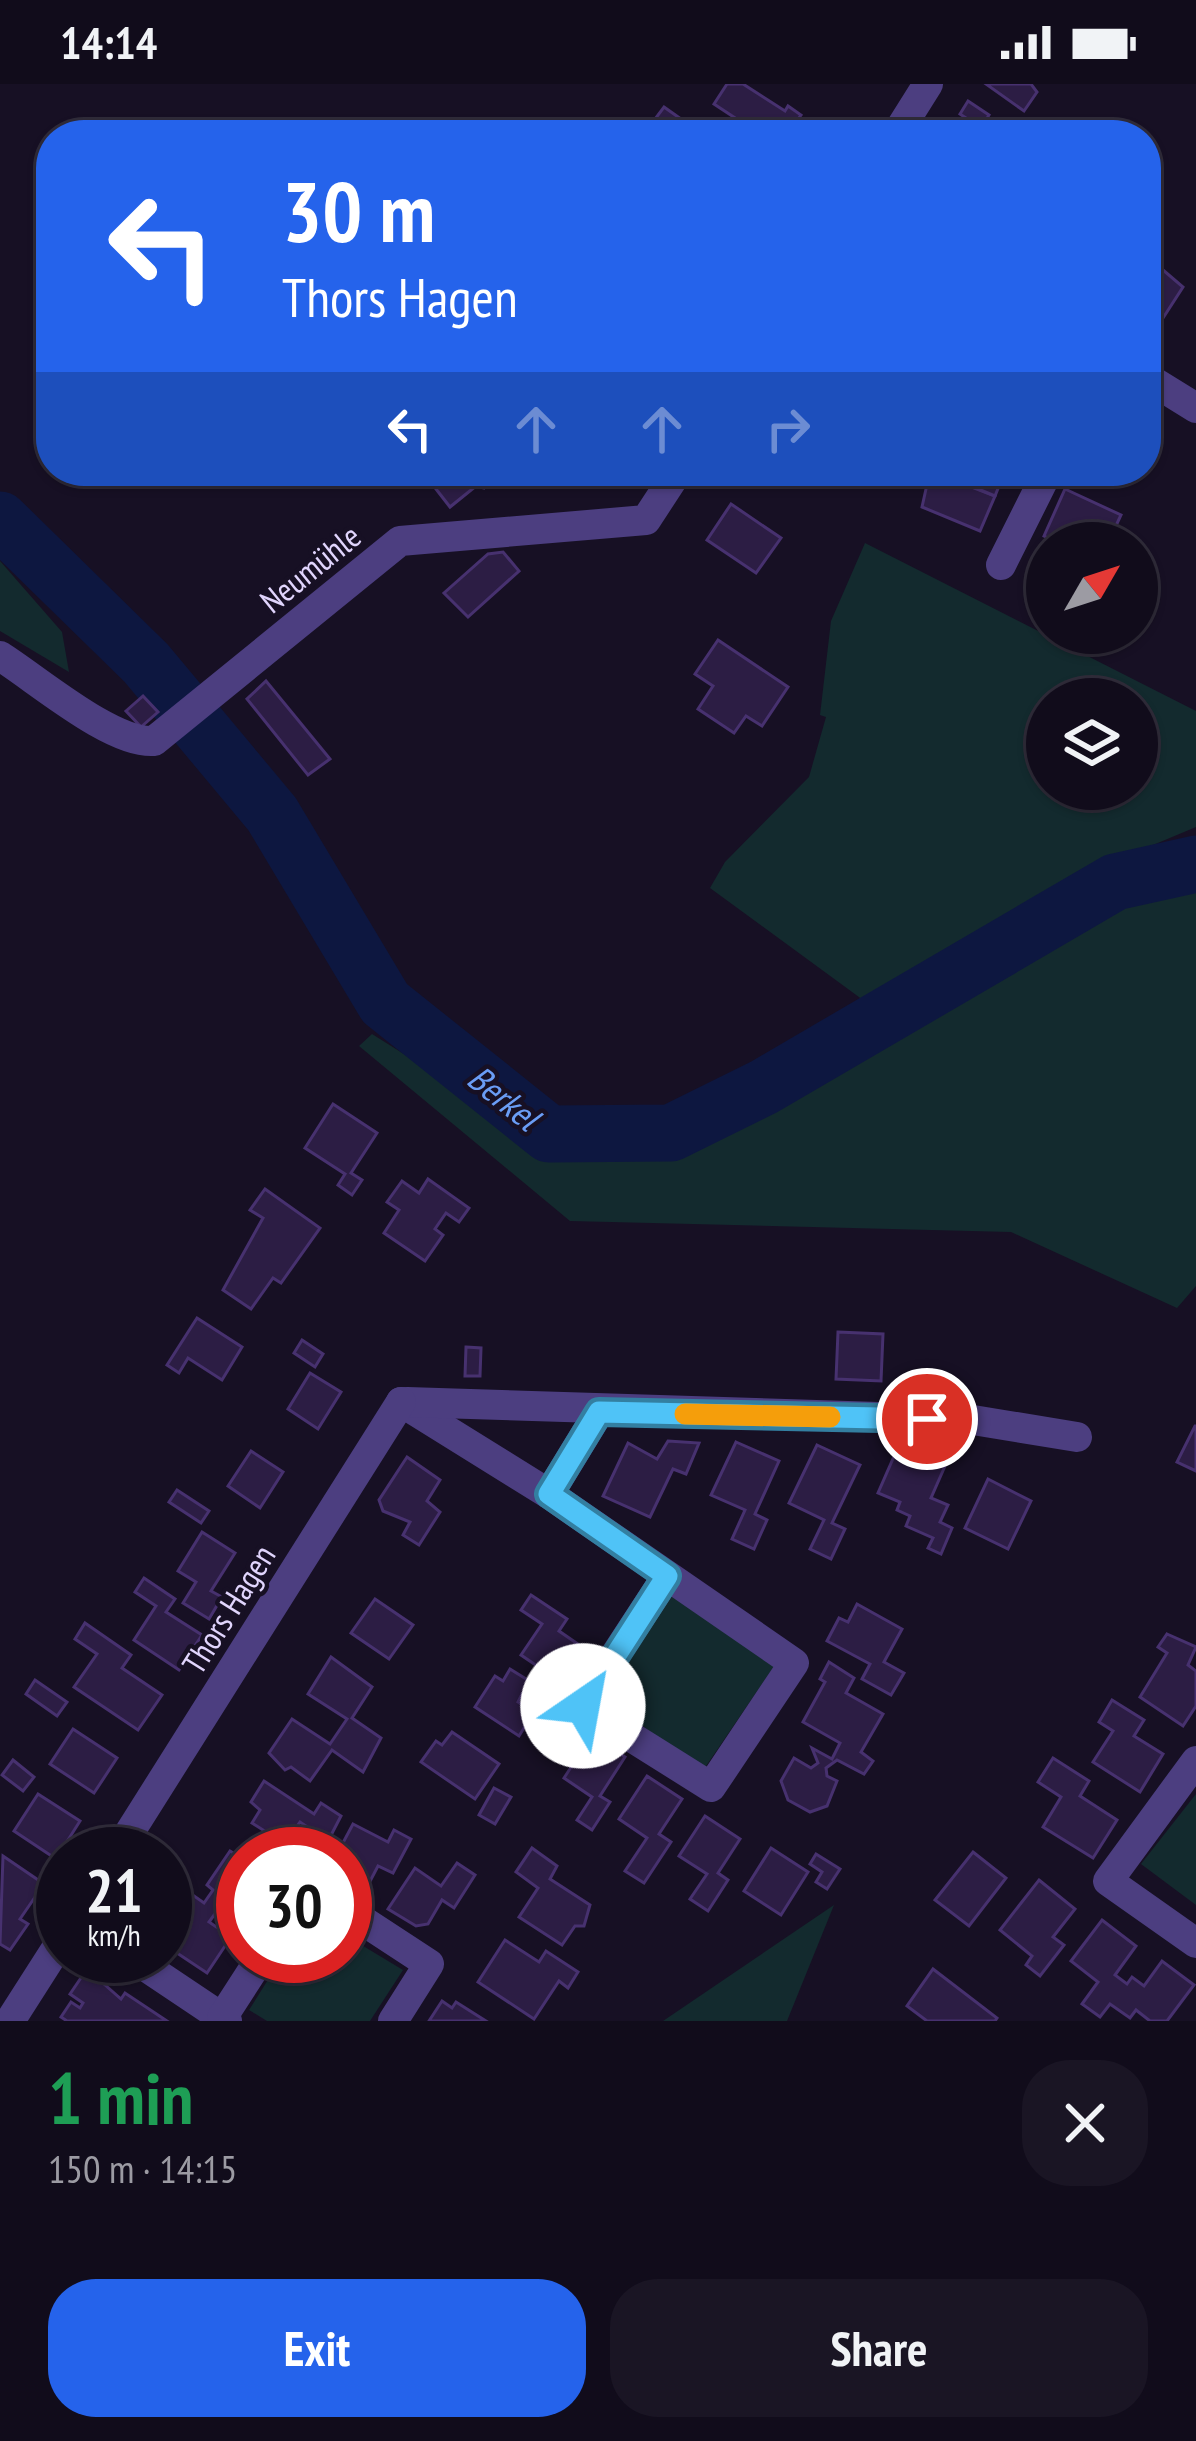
<!DOCTYPE html>
<html lang="en">
<head>
<meta charset="utf-8">
<style>
	body { margin:0; font-family:"PT Sans Narrow",sans-serif; background:#1a1524; color:#f1f3f6; height:100vh; display:flex; flex-direction:column; font-size:45px; white-space:nowrap }
	* { box-sizing:border-box; margin:0 }
	p { font-size:39px; color:#9c9ba3 }
	.icon { flex:none; width:66px; height:66px; fill:none; stroke:currentColor; stroke-width:2; stroke-linecap:round; stroke-linejoin:round }
	.map { position:relative; height:1937px; overflow:hidden }
	.panel { display:flex; flex-direction:column; background:#110c1b; flex:1 }
	.panel>* { flex:none }
	.hud { position:absolute; left:36px; top:36px; width:1125px; height:366px; border-radius:48px; box-shadow:0 3px 9px #0004,0 0 0 3px #302c3a; background:#2563eb; color:#fff; overflow:hidden }
	.needle { width:78px; rotate:51deg }
	.controls { position:absolute; left:1026px; top:438px; display:grid; gap:24px }
	.controls a { display:grid; place-items:center; width:132px; height:132px; border-radius:50%; background:#110c1b; box-shadow:0 3px 9px #0004,0 0 0 3px #302c3a; font-size:60px }
	.speed { position:absolute; left:36px; top:1743px; display:flex; gap:24px; font-size:60px; font-weight:700; text-align:center }
	.speed>* { display:grid; place-content:center; width:156px; height:156px; border-radius:50%; background:#110c1b; box-shadow:0 3px 9px #0004,0 0 0 3px #302c3a; line-height:1 }
	.speed small { font-size:30px; font-weight:400 }
	.speed .limit { border:18px solid #d22; background:#fff; color:#111 }
	.pin { position:absolute; display:grid; place-items:center; width:102px; height:102px; color:#fff; margin:-51px; border:6px solid #fff; border-radius:50%; box-shadow:0 3px 12px #0007 }
	.me { position:absolute; width:132px; margin:-66px; rotate:33deg; stroke-linejoin:round; filter:drop-shadow(0 0 9px #0008) }
	.turn { display:flex; align-items:center; gap:42px; height:252px; padding:0 48px; font-size:54px }
	.turn .icon { width:156px; height:156px; stroke-width:2.5 }
	.turn b { display:block; font-size:84px; line-height:102px }
	.lanes { display:flex; align-items:center; height:114px; padding:0 48px; background:#0003; justify-content:center; gap:60px; direction:ltr }
	.lanes .off { opacity:.35 }
	.round { display:grid; place-items:center; flex:none; width:126px; height:126px; border-radius:48px; background:#1a1524 }
	.head { display:flex; align-items:center; justify-content:space-between; height:204px; padding:0 48px }
	h1 { font-size:72px; font-weight:700; line-height:90px; color:#1e9e55 }
	.action { display:flex; gap:24px; margin-top:auto; padding:24px 48px }
	.action a { flex:1; height:138px; border-radius:48px; background:#2563eb; color:#fff; font-size:48px; font-weight:700; line-height:138px; text-align:center }
	.action a+a { background:#1a1524; color:#f1f3f6 }
	.status { display:flex; justify-content:space-between; align-items:center; height:84px; padding:0 60px; background:#110c1b; direction:ltr }
	.status svg { height:33px; fill:currentColor }
	.map>svg:first-child { display:block }
	.green { fill:#132a2e; fill-rule:evenodd }
	.lines { fill:none; stroke-linecap:round; stroke-linejoin:round }
	.river { stroke:#0d1740; stroke-width:57 }
	.building { fill:#2c1d44; stroke:#47316f; stroke-width:3 }
	.minor { stroke:#4c3e80; stroke-width:30 }
	.route-casing { stroke:#337fa1; stroke-width:30 }
	.route { stroke:#4fc3f7; stroke-width:21 }
	.slow { stroke:#f59e0b; stroke-width:21 }
	.labels { text-anchor:middle; dominant-baseline:central; stroke-width:9; stroke-linejoin:round; paint-order:stroke }
	.street-label { font-size:33px; fill:#e1d5fd; stroke:#171024 }
	.water-label { font-size:36px; font-style:italic; fill:#6a9df6; stroke:#171024 }
</style>
</head>
<body>
<div class="status"><b>14:14</b><svg viewBox="0 0 49 12"><path d="M0 12V9h3v3zM5 12V6h3v6zM10 12V3h3v9zM15 12V0h3v12zM26 1h20v11H26zM47 4h2v5h-2z"/></svg></div>
<div class="map">
<svg width="1196" height="1937" viewBox="0 0 1196 1937">
	<rect width="100%" height="100%" fill="#171024"/>
	<!-- green -->
	<g class="green">
		<path d="M865,459L1196,627V743L1079,792L863,916L710,804L725,778L809,693L826,633L820,631L831,537ZM1047,615H1137V705H1047Z"/>
		<polygon points="0,477 62,548 69,588 0,547"/>
		<polygon points="1196,791 1196,1202 1177,1224 1011,1148 570,1137 359,962 372,950 544,1058 682,1058 1117,811"/>
		<polygon points="672,1509 775,1581 702,1688 607,1614"/>
		<polygon points="1196,1710 1196,1821 1141,1780"/>
		<polygon points="834,1821 787,1937 663,1937"/>
		<polygon points="345,1851 403,1886 370,1937 267,1937 249,1926 283,1872 345,1872"/>
	</g>
	<g class="lines">
		<!-- river -->
		<polyline class="river" points="0,436 146,579 272,730 385,919 549,1050 671,1049 764,1003 1115,798 1196,780"/>
	</g>
	<!-- building -->
	<g class="building">
		<polygon points="727,0 743,0 785,27 788,22 801,31 796,38 809,47 813,41 825,48 761,51 714,20"/>
		<polygon points="986,0 1031,0 1037,8 1024,27"/>
		<polygon points="968,17 989,31 981,44 960,30"/>
		<polygon points="664,23 688,40 681,51 652,39"/>
		<polygon points="1149,174 1183,203 1154,248 1146,243"/>
		<polygon points="422,387 495,387 484,404 476,402 450,423"/>
		<polygon points="930,387 995,412 980,447 922,423"/>
		<polygon points="935,387 1005,387 995,412"/>
		<polygon points="1065,405 1121,431 1108,459 1058,459 1044,452"/>
		<polygon points="731,420 781,454 756,489 707,456"/>
		<polygon points="503,468 519,487 468,533 444,509 488,470"/>
		<polygon points="718,556 788,603 762,642 746,632 734,649 698,625 713,602 695,590"/>
		<polygon points="266,597 330,675 308,691 247,615"/>
		<polygon points="143,612 158,628 141,643 126,627"/>
		<polygon points="333,1020 377,1049 351,1089 362,1096 352,1111 338,1101 345,1090 305,1064"/>
		<polygon points="428,1095 469,1124 459,1138 446,1129 435,1145 443,1151 425,1177 384,1149 399,1126 387,1118 402,1097 419,1109"/>
		<polygon points="265,1105 320,1144 281,1199 273,1194 251,1225 223,1206 263,1134 250,1126"/>
		<polygon points="197,1234 242,1263 222,1296 188,1274 179,1289 167,1281"/>
		<polygon points="838,1248 883,1250 881,1297 836,1295"/>
		<polygon points="302,1256 323,1270 315,1283 294,1269"/>
		<polygon points="466,1263 481,1264 480,1292 465,1292"/>
		<polygon points="310,1289 341,1308 318,1345 288,1325"/>
		<polygon points="1195,1342 1196,1342 1196,1387 1177,1378"/>
		<polygon points="668,1357 699,1359 686,1390 673,1385 650,1433 603,1412 628,1359 657,1375"/>
		<polygon points="736,1358 779,1377 755,1430 767,1436 754,1465 732,1455 745,1426 711,1411"/>
		<polygon points="817,1361 860,1381 832,1439 845,1445 831,1475 810,1465 824,1436 789,1419"/>
		<polygon points="899,1361 945,1382 931,1414 948,1421 940,1438 952,1444 941,1470 928,1464 933,1454 906,1442 910,1432 897,1426 900,1418 878,1409"/>
		<polygon points="251,1367 283,1388 260,1424 228,1402"/>
		<polygon points="407,1373 440,1396 427,1417 440,1428 419,1461 403,1451 410,1438 383,1427 379,1416"/>
		<polygon points="988,1395 1031,1417 1008,1465 965,1444"/>
		<polygon points="177,1406 209,1427 201,1439 169,1418"/>
		<polygon points="202,1448 235,1469 211,1507 222,1513 209,1535 183,1519 196,1498 178,1487"/>
		<polygon points="144,1494 175,1515 166,1528 202,1551 179,1586 134,1556 156,1522 135,1508"/>
		<polygon points="531,1511 567,1535 559,1547 585,1565 562,1599 521,1571 542,1540 521,1526"/>
		<polygon points="375,1515 413,1541 389,1575 351,1549"/>
		<polygon points="857,1520 902,1545 884,1578 904,1589 891,1611 862,1595 870,1580 827,1557 839,1534 848,1538"/>
		<polygon points="85,1539 131,1571 122,1584 162,1611 138,1646 74,1603 97,1570 75,1555"/>
		<polygon points="1167,1550 1196,1563 1188,1581 1196,1587 1196,1622 1183,1642 1140,1613 1167,1569 1158,1563"/>
		<polygon points="331,1573 372,1603 352,1634 381,1654 363,1688 332,1666 310,1697 291,1683 285,1686 269,1669 292,1635 330,1660 347,1635 308,1610"/>
		<polygon points="829,1578 854,1594 846,1609 883,1630 861,1668 873,1677 864,1690 837,1676 826,1684 827,1692 837,1697 827,1722 810,1728 788,1716 781,1697 794,1674 811,1684 818,1679 812,1664 832,1675 840,1659 803,1638 825,1598 820,1595"/>
		<polygon points="510,1585 539,1603 531,1615 522,1610 518,1618 534,1628 519,1652 475,1623 495,1592 503,1597"/>
		<polygon points="35,1596 67,1618 57,1632 26,1610"/>
		<polygon points="1112,1616 1144,1636 1134,1652 1163,1670 1140,1708 1093,1678 1113,1647 1099,1638"/>
		<polygon points="73,1645 117,1674 94,1709 50,1680"/>
		<polygon points="452,1648 499,1680 475,1715 421,1678 436,1657 442,1661"/>
		<polygon points="592,1651 625,1673 600,1712 610,1718 592,1746 577,1736 592,1713 564,1694"/>
		<polygon points="1053,1674 1089,1697 1080,1712 1117,1736 1093,1774 1043,1743 1061,1713 1038,1698"/>
		<polygon points="13,1676 34,1693 23,1707 2,1691"/>
		<polygon points="647,1692 682,1715 659,1750 671,1758 644,1799 625,1787 647,1754 619,1735"/>
		<polygon points="264,1697 314,1730 321,1719 341,1732 328,1757 300,1738 292,1749 300,1756 289,1770 280,1763 282,1758 252,1739 260,1726 251,1718"/>
		<polygon points="494,1704 511,1713 495,1740 479,1731"/>
		<polygon points="38,1710 80,1737 56,1775 14,1747"/>
		<polygon points="705,1732 740,1755 718,1789 728,1796 708,1827 690,1815 707,1790 679,1772"/>
		<polygon points="353,1740 388,1758 394,1746 411,1755 393,1789 378,1782 366,1805 345,1794 345,1770 337,1770"/>
		<polygon points="532,1764 557,1782 550,1795 590,1821 584,1842 575,1842 562,1861 519,1833 538,1804 516,1788"/>
		<polygon points="771,1764 808,1788 781,1831 744,1807"/>
		<polygon points="230,1767 243,1775 243,1827 234,1838 217,1827 209,1838 231,1853 207,1889 165,1861 175,1843 165,1836 165,1825 180,1802 204,1819 213,1806 207,1801"/>
		<polygon points="973,1768 1006,1794 969,1842 935,1816"/>
		<polygon points="816,1770 840,1785 827,1805 816,1798 822,1788 810,1780"/>
		<polygon points="3,1772 44,1800 20,1835 28,1840 10,1866 0,1860"/>
		<polygon points="457,1779 475,1791 454,1824 442,1816 428,1840 416,1842 388,1825 415,1784 441,1802"/>
		<polygon points="1039,1796 1075,1825 1053,1853 1064,1861 1040,1892 1026,1881 1032,1872 1000,1846"/>
		<polygon points="1102,1836 1136,1862 1115,1891 1127,1900 1132,1893 1144,1902 1162,1877 1194,1901 1167,1937 1150,1937 1136,1926 1130,1934 1110,1920 1100,1933 1082,1920 1098,1898 1071,1877"/>
		<polygon points="505,1856 539,1878 546,1867 578,1888 568,1904 559,1897 534,1935 478,1898"/>
		<polygon points="87,1885 121,1915 125,1909 167,1937 67,1937 61,1933 71,1918 80,1924 83,1919 70,1910"/>
		<polygon points="933,1885 997,1934 995,1937 927,1937 907,1922"/>
		<polygon points="442,1917 452,1924 456,1918 486,1937 429,1937"/>
	</g>
	<g class="lines">
		<!-- minor -->
		<g class="minor">
			<polyline points="896,51 928,0"/>
			<polyline points="1146,293 1196,324"/>
			<polyline points="1001,481 1048,387"/>
			<path d="M0,572C38,596 112,660 154,657L400,457L646,436L678,387"/>
			<polyline points="401,1318 549,1410 794,1579 711,1703 582,1622 667,1492"/>
			<polyline points="407,1318 973,1336 1077,1353"/>
			<polyline points="549,1410 599,1328"/>
			<polyline points="1196,1677 1108,1797 1196,1859"/>
			<polyline points="116,1770 401,1318"/>
			<polyline points="345,1825 429,1880 393,1937"/>
			<polyline points="130,1872 227,1937"/>
			<polyline points="222,1934 262,1872"/>
			<polyline points="10,1937 63,1854"/>
		</g>
	</g>
	<g class="lines">
		<!-- route casing -->
		<g class="route-casing">
			<polyline id="route" points="583,1622 667,1492 549,1410 599,1328 927,1335"/>
		</g>
		<!-- route -->
		<use href="#route" class="route"/>
		<!-- slow -->
		<polyline class="slow" points="685,1330 830,1333"/>
	</g>
	<g class="labels">
		<!-- street labels -->
		<g class="street-label">
			<text transform="translate(310 484) rotate(-39)">Neumühle</text>
			<text transform="translate(228 1525) rotate(-58)">Thors Hagen</text>
		</g>
		<!-- water labels -->
		<g class="water-label">
			<text transform="translate(504 1013) rotate(39)">Berkel</text>
		</g>
	</g>
</svg>
<div class="controls">
<a><svg class="needle" viewBox="-14 -14 28 28"><path d="M0-13l5 13h-10z" fill="#e53935"/><path d="M0 13l5-13h-10z" fill="#9c9ba3"/></svg></a>
<a><svg class="icon" aria-label="layers" viewBox="0 0 24 24"><path d="M12 4l9 5-9 5-9-5zM3 14l9 5 9-5"/></svg></a>
</div>
<div class="speed"><div>21<small>km/h</small></div><div class="limit">30</div></div>
<div class="pin" style="left:927px;top:1335px;background:#d93025"><svg class="icon" aria-label="arrive" viewBox="0 0 24 24"><path d="M6 21V4h12l-3 4 3 4H6"/></svg></div>
<svg class="me" style="left:583px;top:1622px" viewBox="-20 -20 40 40"><circle r="19" fill="#fff"/><path d="M0-13L10 11 0 6-10 11z" fill="#4fc3f7"/></svg>
<div class="hud">
<div class="turn"><svg class="icon" aria-label="left" viewBox="0 0 24 24"><path d="M17 20v-9H6M10 6l-5 5 5 5"/></svg><div><b>30 m</b>Thors Hagen</div></div>
<div class="lanes"><svg class="icon" aria-label="left" viewBox="0 0 24 24"><path d="M17 20v-9H6M10 6l-5 5 5 5"/></svg><svg class="icon off" aria-label="ahead" viewBox="0 0 24 24"><path d="M12 20V5M6 11l6-6 6 6"/></svg><svg class="icon off" aria-label="ahead" viewBox="0 0 24 24"><path d="M12 20V5M6 11l6-6 6 6"/></svg><svg class="icon off" aria-label="right" viewBox="0 0 24 24"><path d="M7 20v-9h11M14 6l5 5-5 5"/></svg></div>
</div>
</div>
<section class="panel">
<div class="head"><div><h1>1 min</h1><p>150 m · 14:15</p></div><a class="round"><svg class="icon" aria-label="close" viewBox="0 0 24 24"><path d="M6 6l12 12M18 6L6 18"/></svg></a></div>
<div class="action"><a>Exit</a><a>Share</a></div>
</section>
</body>
</html>
